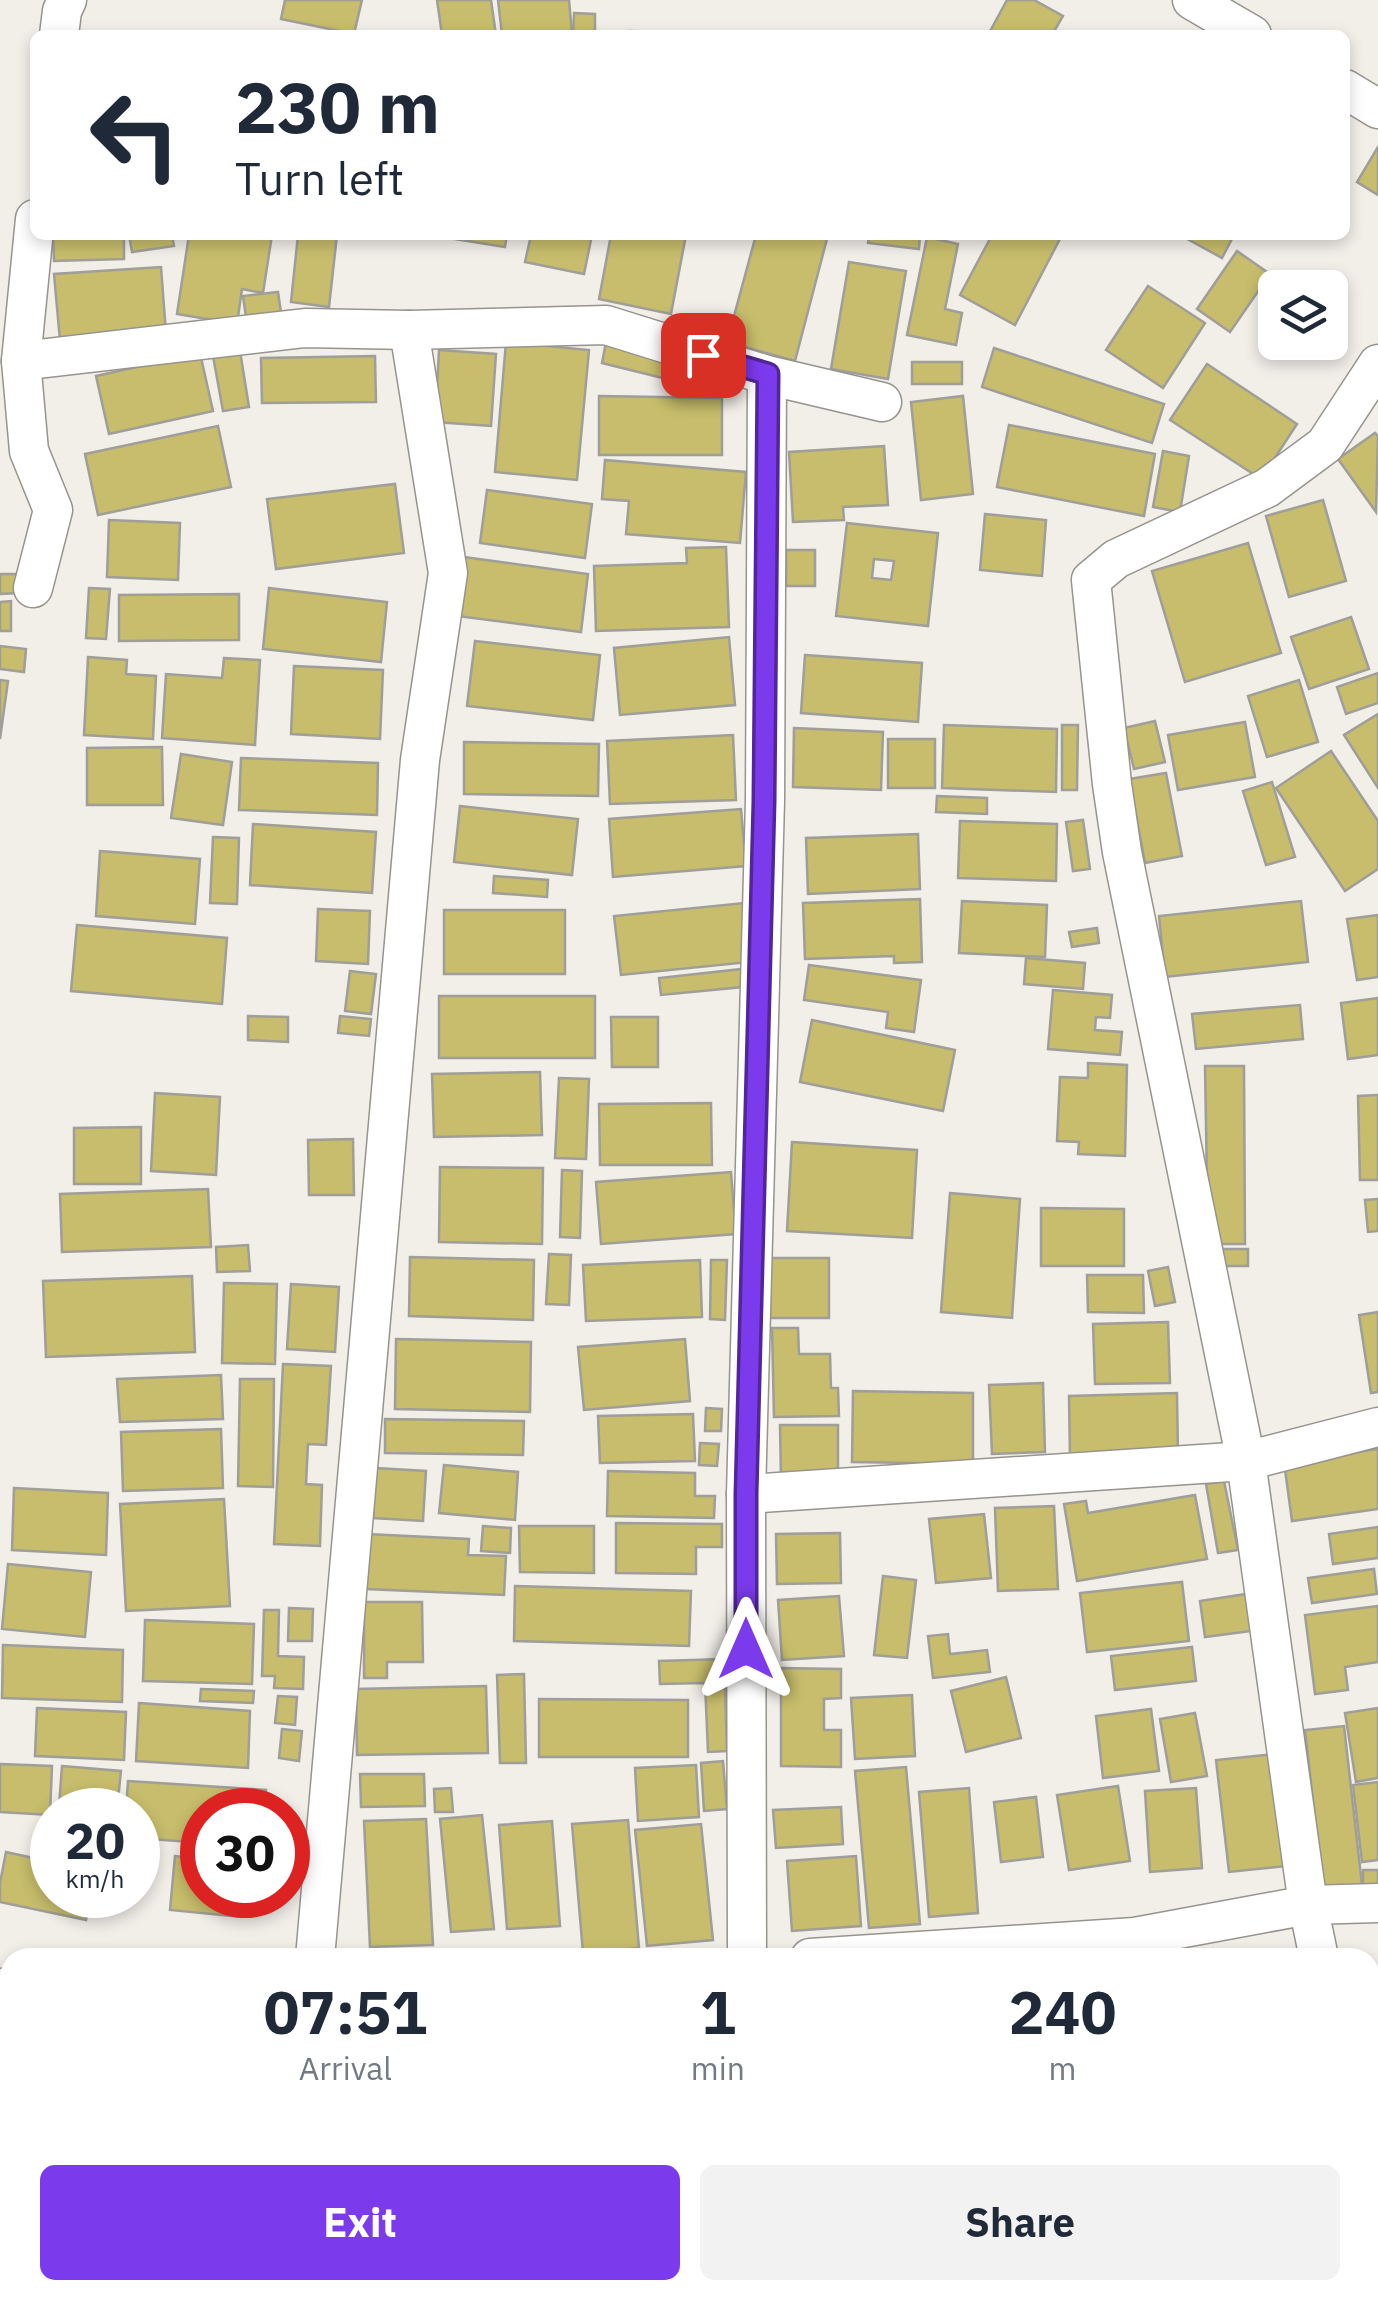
<!DOCTYPE html>
<html lang="en">
<head>
<meta charset="utf-8">
<style>
	body { margin:0; font-family:"IBM Plex Sans",sans-serif; background:#f2f2f3; color:#1f2937; height:100vh; display:flex; flex-direction:column; font-size:38px; white-space:nowrap }
	* { box-sizing:border-box; margin:0 }
	p { font-size:32px; color:#747a83 }
	.icon { flex:none; width:55px; height:55px; fill:none; stroke:currentColor; stroke-width:2; stroke-linecap:round; stroke-linejoin:round }
	.map { position:relative; flex:1; overflow:hidden }
	.side { position:absolute; left:0px; top:1948px; width:1380px; height:352px; display:flex; flex-direction:column; background:#fff; border-radius:30px 30px 0 0; box-shadow:0 5px 15px #0003 }
	.side>* { flex:none }
	.hud { position:absolute; left:30px; top:30px; width:1320px; height:210px; border-radius:15px; box-shadow:0 5px 15px #0003; background:#fff; color:#1f2937; overflow:hidden }
	.tools { position:absolute; left:1258px; top:270px; display:grid; gap:20px }
	.tools a { display:grid; place-items:center; width:90px; height:90px; border-radius:15px; background:#fff; box-shadow:0 5px 15px #0003; font-size:50px }
	.speed { position:absolute; left:30px; top:1788px; display:flex; gap:20px; font-size:50px; font-weight:700; text-align:center }
	.speed>* { display:grid; place-content:center; width:130px; height:130px; border-radius:50%; background:#fff; box-shadow:0 5px 15px #0003; line-height:1 }
	.speed small { font-size:25px; font-weight:400 }
	.speed .limit { border:15px solid #d22; background:#fff; color:#111 }
	.pin { position:absolute; display:grid; place-items:center; width:85px; height:85px; color:#fff; margin:-42px; border-radius:20px; box-shadow:0 5px 15px #0006 }
	.me { position:absolute; width:110px; margin:-55px; rotate:0deg; stroke-linejoin:round; filter:drop-shadow(0 0 8px #0008) }
	.turn { display:flex; align-items:center; gap:35px; height:210px; padding:0 40px; font-size:45px }
	.turn .icon { width:130px; height:130px; stroke-width:2.5 }
	.turn b { display:block; font-size:70px; line-height:85px }
	.eta { display:flex; justify-content:space-evenly; align-items:center; height:170px; text-align:center }
	.eta b { font-size:60px; font-weight:800; line-height:70px }
	.action { display:flex; gap:20px; margin-top:auto; padding:20px 40px }
	.action a { flex:1; height:115px; border-radius:15px; background:#7c3aed; color:#fff; font-size:40px; font-weight:800; line-height:115px; text-align:center }
	.action a+a { background:#f2f2f3; color:#1f2937 }
	.map>svg:first-child { display:block }
	.building { fill:#c7bd6c; stroke:#9f9e98; stroke-width:2.5; fill-rule:evenodd }
	.lines { fill:none; stroke-linecap:round; stroke-linejoin:round }
	.minor-casing { stroke:#97948e; stroke-width:41 }
	.minor { stroke:#fff; stroke-width:38 }
	.route-casing { stroke:#51269a; stroke-width:25 }
	.route { stroke:#7c3aed; stroke-width:18 }
</style>
</head>
<body>
<div class="map">
<svg width="1378" height="2298" viewBox="0 0 1378 2298">
	<rect width="100%" height="100%" fill="#f2eee8"/>
	<!-- building -->
	<g class="building">
		<polygon points="285,0 362,0 354,34 281,19"/>
		<polygon points="437,0 491,0 496,35 442,35"/>
		<polygon points="498,0 569,0 572,34 502,35"/>
		<polygon points="1007,0 1034,0 1063,16 1052,35 988,35"/>
		<polygon points="574,13 595,14 595,35 573,35"/>
		<polygon points="630,31 707,34 707,35 630,35"/>
		<polygon points="1378,147 1378,195 1357,182"/>
		<polygon points="53,235 124,235 124,259 54,261"/>
		<polygon points="129,235 172,235 174,246 132,252"/>
		<polygon points="189,235 272,235 263,293 242,289 237,324 177,314"/>
		<polygon points="298,235 337,235 329,307 291,302"/>
		<polygon points="430,235 507,235 505,247"/>
		<polygon points="531,235 592,235 584,274 525,262"/>
		<polygon points="611,235 686,235 671,314 599,299"/>
		<polygon points="756,235 828,235 795,361 727,342"/>
		<polygon points="869,235 920,235 919,249 868,243"/>
		<polygon points="992,235 1062,235 1015,325 960,295"/>
		<polygon points="1180,235 1234,235 1222,258"/>
		<polygon points="927,237 958,244 945,309 962,313 956,345 907,335"/>
		<polygon points="1237,251 1270,274 1230,332 1197,309"/>
		<polygon points="849,262 906,271 888,379 831,369"/>
		<polygon points="161,267 166,333 60,341 54,274"/>
		<polygon points="1148,286 1205,323 1163,388 1106,350"/>
		<polygon points="278,292 282,319 247,324 243,296"/>
		<polygon points="506,342 589,350 577,480 495,472"/>
		<polygon points="606,342 720,370 715,391 602,363"/>
		<polygon points="994,348 1164,404 1152,443 982,387"/>
		<polygon points="439,350 496,354 491,426 435,422"/>
		<polygon points="240,351 249,407 223,411 213,356"/>
		<polygon points="200,353 213,411 109,434 96,376"/>
		<polygon points="375,356 376,402 262,403 261,358"/>
		<rect x="912" y="362" width="50" height="22"/>
		<polygon points="1207,364 1297,424 1261,479 1170,420"/>
		<polygon points="599,396 722,398 722,455 599,455"/>
		<polygon points="963,396 973,494 921,500 911,402"/>
		<polygon points="1009,425 1155,454 1144,516 997,487"/>
		<polygon points="218,426 231,487 98,515 85,454"/>
		<polygon points="1375,433 1378,436 1376,512 1338,459"/>
		<polygon points="884,446 888,505 843,507 844,520 793,522 789,452"/>
		<polygon points="1163,451 1189,456 1180,512 1153,507"/>
		<polygon points="605,460 746,472 740,543 626,534 629,501 602,499"/>
		<polygon points="395,484 404,553 276,569 267,499"/>
		<polygon points="487,490 592,504 585,558 480,543"/>
		<polygon points="1323,500 1346,581 1289,597 1266,516"/>
		<polygon points="985,514 1046,520 1042,576 980,570"/>
		<polygon points="109,520 180,523 178,580 107,577"/>
		<path d="M847,523L938,533L928,626L836,616ZM874,559L894,561L891,580L872,578Z"/>
		<polygon points="1248,543 1281,653 1185,682 1152,571"/>
		<polygon points="726,547 729,627 596,631 594,566 687,563 686,548"/>
		<rect x="786" y="550" width="29" height="36"/>
		<polygon points="464,557 588,574 581,632 457,616"/>
		<polygon points="0,574 20,574 20,593 0,594"/>
		<polygon points="89,588 110,589 106,639 86,638"/>
		<polygon points="269,588 387,602 381,662 263,649"/>
		<polygon points="239,594 239,640 119,641 119,595"/>
		<polygon points="11,601 11,631 0,631 0,602"/>
		<polygon points="1351,617 1369,669 1309,689 1291,637"/>
		<polygon points="729,637 735,705 620,715 614,648"/>
		<polygon points="475,641 600,655 593,720 467,706"/>
		<polygon points="0,646 26,649 24,672 0,669"/>
		<polygon points="805,655 922,663 918,722 801,713"/>
		<polygon points="88,657 127,660 126,674 156,676 153,739 84,735"/>
		<polygon points="224,658 260,660 255,745 162,738 166,674 222,678"/>
		<polygon points="294,666 383,670 380,739 291,734"/>
		<polygon points="1378,673 1378,703 1346,714 1337,687"/>
		<polygon points="0,680 8,681 0,739"/>
		<polygon points="1299,680 1318,742 1267,757 1248,696"/>
		<polygon points="1378,714 1378,788 1344,735"/>
		<polygon points="1155,721 1165,762 1134,769 1124,728"/>
		<polygon points="1245,722 1255,777 1178,790 1168,735"/>
		<polygon points="944,725 1057,729 1056,792 942,788"/>
		<polygon points="1062,725 1078,725 1077,790 1062,790"/>
		<polygon points="794,728 883,732 881,790 793,787"/>
		<polygon points="733,735 736,800 610,804 607,741"/>
		<rect x="888" y="739" width="47" height="49"/>
		<polygon points="464,742 599,744 598,796 464,794"/>
		<polygon points="162,747 163,805 87,805 87,748"/>
		<polygon points="1331,751 1378,821 1378,869 1345,891 1276,788"/>
		<polygon points="181,754 232,762 223,825 171,818"/>
		<polygon points="241,758 378,763 377,815 239,810"/>
		<polygon points="1166,773 1182,856 1145,863 1129,779"/>
		<polygon points="1272,782 1295,857 1266,865 1243,791"/>
		<polygon points="937,796 987,798 987,814 936,812"/>
		<polygon points="460,806 578,819 572,875 454,862"/>
		<polygon points="741,809 746,866 613,877 609,819"/>
		<polygon points="1083,820 1090,869 1073,871 1066,822"/>
		<polygon points="960,821 1057,824 1056,881 958,878"/>
		<polygon points="253,824 376,832 372,893 250,885"/>
		<polygon points="918,834 920,889 808,894 806,838"/>
		<polygon points="213,837 239,838 237,904 210,903"/>
		<polygon points="100,851 200,859 195,924 96,916"/>
		<polygon points="494,876 548,880 547,897 493,893"/>
		<polygon points="920,899 922,962 894,963 894,956 805,959 803,903"/>
		<polygon points="962,901 1047,905 1045,957 959,953"/>
		<polygon points="1301,901 1308,962 1165,977 1159,916"/>
		<polygon points="744,903 750,962 621,975 614,916"/>
		<polygon points="318,909 370,911 368,964 316,961"/>
		<rect x="444" y="910" width="121" height="64"/>
		<polygon points="1378,915 1378,977 1357,980 1347,919"/>
		<polygon points="77,925 227,938 222,1004 71,991"/>
		<polygon points="1097,928 1099,943 1072,947 1069,932"/>
		<polygon points="1026,958 1085,963 1083,989 1024,984"/>
		<polygon points="809,965 921,980 914,1032 886,1028 888,1012 804,1000"/>
		<polygon points="742,969 743,987 661,995 659,978"/>
		<polygon points="350,971 376,974 371,1014 345,1011"/>
		<polygon points="1053,990 1112,995 1110,1018 1096,1017 1095,1030 1122,1032 1120,1055 1048,1049"/>
		<rect x="439" y="996" width="156" height="62"/>
		<polygon points="1378,998 1378,1055 1348,1059 1341,1003"/>
		<polygon points="1300,1005 1303,1039 1196,1049 1192,1014"/>
		<polygon points="248,1016 288,1017 288,1042 248,1040"/>
		<polygon points="340,1016 371,1019 369,1036 338,1033"/>
		<polygon points="611,1017 658,1017 658,1067 612,1067"/>
		<polygon points="812,1020 955,1050 943,1111 800,1082"/>
		<polygon points="1088,1063 1127,1065 1125,1156 1078,1154 1079,1142 1057,1141 1060,1077 1088,1078"/>
		<polygon points="1205,1066 1244,1066 1245,1244 1208,1244"/>
		<polygon points="540,1072 542,1135 434,1137 432,1074"/>
		<polygon points="559,1078 589,1079 586,1159 555,1158"/>
		<polygon points="155,1093 220,1097 216,1175 151,1171"/>
		<polygon points="1378,1095 1378,1180 1360,1180 1358,1096"/>
		<polygon points="711,1103 712,1165 600,1165 599,1104"/>
		<polygon points="141,1127 141,1184 74,1184 74,1128"/>
		<polygon points="353,1139 354,1195 309,1195 308,1140"/>
		<polygon points="792,1142 917,1150 912,1238 787,1231"/>
		<polygon points="440,1167 543,1168 542,1244 439,1242"/>
		<polygon points="562,1170 582,1171 580,1238 560,1237"/>
		<polygon points="731,1172 736,1234 601,1244 596,1182"/>
		<polygon points="208,1189 211,1247 62,1252 60,1194"/>
		<polygon points="950,1193 1020,1199 1012,1318 941,1312"/>
		<polygon points="1378,1199 1378,1231 1368,1232 1365,1200"/>
		<polygon points="1041,1208 1124,1209 1124,1266 1041,1266"/>
		<polygon points="248,1245 250,1271 217,1272 216,1247"/>
		<rect x="1215" y="1249" width="33" height="17"/>
		<polygon points="549,1254 571,1255 569,1305 546,1304"/>
		<polygon points="410,1257 534,1260 533,1320 409,1316"/>
		<rect x="769" y="1258" width="60" height="60"/>
		<polygon points="700,1260 702,1317 586,1321 583,1265"/>
		<polygon points="711,1260 727,1260 725,1320 710,1319"/>
		<polygon points="1168,1267 1175,1302 1155,1306 1148,1271"/>
		<polygon points="1087,1275 1143,1275 1144,1313 1088,1312"/>
		<polygon points="192,1276 195,1352 46,1357 43,1281"/>
		<polygon points="224,1283 277,1284 275,1364 222,1363"/>
		<polygon points="291,1284 339,1287 335,1352 287,1349"/>
		<polygon points="1378,1312 1378,1392 1371,1393 1359,1315"/>
		<polygon points="1168,1322 1170,1383 1095,1384 1093,1324"/>
		<polygon points="772,1328 798,1328 799,1354 830,1354 831,1388 838,1388 839,1416 774,1417"/>
		<polygon points="396,1339 531,1342 530,1412 395,1409"/>
		<polygon points="685,1339 690,1401 584,1410 578,1347"/>
		<polygon points="283,1364 331,1366 326,1445 308,1444 306,1484 322,1485 320,1546 274,1544"/>
		<polygon points="221,1375 223,1419 120,1422 117,1379"/>
		<polygon points="240,1379 274,1379 273,1487 238,1486"/>
		<polygon points="1043,1383 1045,1452 992,1454 989,1385"/>
		<polygon points="853,1391 973,1393 973,1464 852,1462"/>
		<polygon points="1177,1393 1178,1456 1070,1458 1069,1396"/>
		<polygon points="706,1408 722,1409 721,1431 705,1431"/>
		<polygon points="693,1414 695,1461 600,1463 598,1416"/>
		<polygon points="385,1419 524,1421 523,1455 385,1453"/>
		<polygon points="780,1425 838,1425 838,1481 781,1481"/>
		<polygon points="221,1429 223,1488 123,1491 121,1432"/>
		<polygon points="700,1443 719,1444 717,1466 699,1465"/>
		<polygon points="1378,1449 1378,1509 1292,1521 1284,1462"/>
		<polygon points="444,1465 518,1472 515,1520 439,1513"/>
		<polygon points="376,1468 426,1471 423,1521 373,1518"/>
		<polygon points="608,1471 695,1473 695,1496 715,1496 714,1518 607,1516"/>
		<polygon points="1224,1481 1238,1550 1218,1553 1206,1484"/>
		<polygon points="14,1488 108,1493 106,1555 12,1550"/>
		<polygon points="1195,1495 1207,1559 1077,1581 1064,1504 1086,1501 1088,1513"/>
		<polygon points="224,1499 230,1606 126,1611 120,1504"/>
		<polygon points="1054,1506 1058,1589 998,1591 995,1508"/>
		<polygon points="984,1514 991,1578 936,1583 929,1519"/>
		<polygon points="616,1523 722,1524 722,1547 696,1547 696,1574 616,1573"/>
		<polygon points="483,1526 511,1528 510,1553 481,1551"/>
		<polygon points="519,1526 594,1526 594,1573 520,1572"/>
		<polygon points="1378,1527 1378,1558 1333,1564 1329,1534"/>
		<polygon points="840,1533 841,1583 777,1584 776,1534"/>
		<polygon points="367,1534 469,1539 468,1555 506,1556 504,1595 365,1589"/>
		<polygon points="8,1564 91,1572 85,1637 2,1629"/>
		<polygon points="1374,1569 1377,1594 1312,1603 1308,1578"/>
		<polygon points="883,1576 916,1580 907,1658 874,1655"/>
		<polygon points="1182,1582 1189,1641 1087,1652 1080,1593"/>
		<polygon points="515,1586 691,1591 689,1646 514,1641"/>
		<polygon points="1246,1594 1251,1631 1205,1637 1200,1601"/>
		<polygon points="839,1596 844,1656 782,1660 778,1600"/>
		<polygon points="364,1602 422,1602 423,1662 387,1662 387,1678 364,1678"/>
		<polygon points="1378,1606 1378,1662 1345,1667 1348,1690 1315,1694 1305,1615"/>
		<polygon points="289,1608 313,1609 312,1641 288,1641"/>
		<polygon points="264,1610 279,1610 278,1656 304,1657 303,1689 274,1688 275,1676 262,1676"/>
		<polygon points="145,1620 254,1624 252,1684 143,1681"/>
		<polygon points="948,1634 950,1654 987,1650 990,1672 933,1678 928,1636"/>
		<polygon points="3,1645 123,1650 122,1702 2,1698"/>
		<polygon points="1192,1647 1196,1681 1115,1690 1111,1656"/>
		<polygon points="724,1659 727,1751 708,1752 705,1683 660,1684 659,1661"/>
		<polygon points="781,1668 841,1669 841,1698 824,1699 824,1730 841,1730 841,1767 781,1766"/>
		<polygon points="524,1674 526,1763 500,1763 497,1675"/>
		<polygon points="1006,1677 1021,1738 966,1752 951,1691"/>
		<polygon points="486,1686 488,1753 357,1755 356,1689"/>
		<polygon points="201,1689 254,1691 253,1703 200,1701"/>
		<polygon points="912,1695 915,1756 855,1759 851,1698"/>
		<polygon points="278,1696 297,1697 295,1725 275,1723"/>
		<polygon points="539,1699 688,1700 688,1757 539,1757"/>
		<polygon points="139,1703 250,1711 248,1768 136,1761"/>
		<polygon points="37,1708 126,1712 124,1760 35,1756"/>
		<polygon points="1378,1708 1378,1778 1356,1782 1345,1713"/>
		<polygon points="1151,1709 1159,1771 1103,1778 1096,1716"/>
		<polygon points="1195,1713 1207,1776 1171,1782 1160,1719"/>
		<polygon points="1344,1726 1362,1885 1323,1889 1305,1730"/>
		<polygon points="282,1729 302,1731 299,1761 279,1758"/>
		<polygon points="1274,1754 1287,1866 1229,1872 1216,1760"/>
		<polygon points="723,1761 727,1809 704,1811 701,1763"/>
		<polygon points="0,1764 52,1766 50,1815 0,1812"/>
		<polygon points="696,1765 699,1817 638,1821 635,1768"/>
		<polygon points="62,1766 121,1771 117,1810 59,1806"/>
		<polygon points="906,1767 920,1924 869,1928 855,1771"/>
		<polygon points="360,1774 424,1774 425,1806 361,1807"/>
		<polygon points="128,1781 266,1790 264,1810 202,1810 202,1843 138,1838 138,1810 126,1810"/>
		<polygon points="1378,1782 1378,1860 1362,1862 1353,1785"/>
		<polygon points="1118,1786 1130,1861 1069,1870 1057,1795"/>
		<polygon points="451,1788 453,1812 435,1812 434,1789"/>
		<polygon points="969,1788 978,1913 929,1917 919,1792"/>
		<polygon points="1196,1788 1202,1868 1150,1872 1145,1791"/>
		<polygon points="1036,1797 1043,1857 1001,1862 994,1802"/>
		<polygon points="841,1807 843,1844 776,1848 773,1810"/>
		<polygon points="482,1815 494,1929 451,1932 440,1819"/>
		<polygon points="426,1819 433,1945 370,1947 364,1821"/>
		<polygon points="628,1820 639,1948 583,1953 572,1824"/>
		<polygon points="552,1821 560,1926 507,1929 499,1825"/>
		<polygon points="701,1824 713,1940 647,1946 635,1830"/>
		<polygon points="6,1852 52,1862 52,1895 91,1895 86,1920 0,1902 0,1883"/>
		<polygon points="175,1856 202,1859 202,1895 243,1895 241,1917 170,1910"/>
		<polygon points="856,1856 861,1926 792,1931 787,1861"/>
		<rect x="1363" y="1870" width="15" height="28"/>
		<rect x="0" y="2017" width="10" height="81"/>
		<polygon points="0,2122 9,2125 3,2150 0,2149"/>
		<polygon points="17,2290 127,2290 125,2298 15,2298"/>
		<polygon points="182,2290 261,2290 262,2298 183,2298"/>
		<polygon points="295,2290 442,2290 444,2298 297,2298"/>
		<polygon points="494,2290 641,2290 643,2298 496,2298"/>
		<rect x="740" y="2290" width="105" height="8"/>
		<polygon points="969,2290 1056,2290 1013,2298 971,2298"/>
		<polygon points="1110,2290 1154,2290 1155,2298 1111,2298"/>
		<polygon points="1190,2290 1218,2290 1219,2298 1191,2298"/>
	</g>
	<g class="lines">
		<!-- minor casing -->
		<g class="minor-casing">
			<g id="minor">
				<polyline points="1192,0 1252,35"/>
				<polyline points="59,35 62,11 67,0"/>
				<polyline points="1345,89 1378,109"/>
				<polyline points="21,361 305,328 409,330 606,325 767,375 882,402"/>
				<polyline points="33,588 53,510 29,451 21,361 35,219"/>
				<polyline points="746,1494 1246,1461 1378,1427"/>
				<polyline points="315,1958 420,760 448,573 409,330"/>
				<polyline points="747,1958 746,1494 765,801 767,375"/>
				<polyline points="810,1958 1135,1937 1308,1905 1378,1903"/>
				<polyline points="1319,1958 1308,1905 1246,1461 1122,852 1112,784 1091,580 1116,559 1267,488 1325,445 1378,364"/>
				<polyline points="0,1988 10,1987"/>
				<polyline points="161,2290 161,2298"/>
				<polyline points="940,2290 942,2298"/>
				<polyline points="1364,2298 1364,2290"/>
			</g>
		</g>
		<!-- minor -->
		<use href="#minor" class="minor"/>
	</g>
	<g class="lines">
		<!-- route casing -->
		<g class="route-casing">
			<polyline id="route" points="703,355 768,374 764,801 746,1494 746,1649"/>
		</g>
		<!-- route -->
		<use href="#route" class="route"/>
	</g>
</svg>
<div class="tools">
<a><svg class="icon" aria-label="layers" viewBox="0 0 24 24"><path d="M12 4l9 5-9 5-9-5zM3 14l9 5 9-5"/></svg></a>
</div>
<div class="speed"><div>20<small>km/h</small></div><div class="limit">30</div></div>
<div class="pin" style="left:703px;top:355px;background:#d93025"><svg class="icon" aria-label="arrive" viewBox="0 0 24 24"><path d="M6 21V4h12l-3 4 3 4H6"/></svg></div>
<svg class="me" style="left:746px;top:1649px" viewBox="-20 -20 40 40"><path d="M0-17L14 15 0 8-14 15z" fill="#7c3aed" stroke="#fff" stroke-width="4"/></svg>
<div class="hud">
<div class="turn"><svg class="icon" aria-label="left" viewBox="0 0 24 24"><path d="M17 20v-9H6M10 6l-5 5 5 5"/></svg><div><b>230 m</b>Turn left</div></div>
</div>
<section class="side">
<div class="eta">
<div><b>07:51</b><p>Arrival</p></div>
<div><b>1</b><p>min</p></div>
<div><b>240</b><p>m</p></div>
</div>
<div class="action"><a>Exit</a><a>Share</a></div>
</section>
</div>
</body>
</html>
